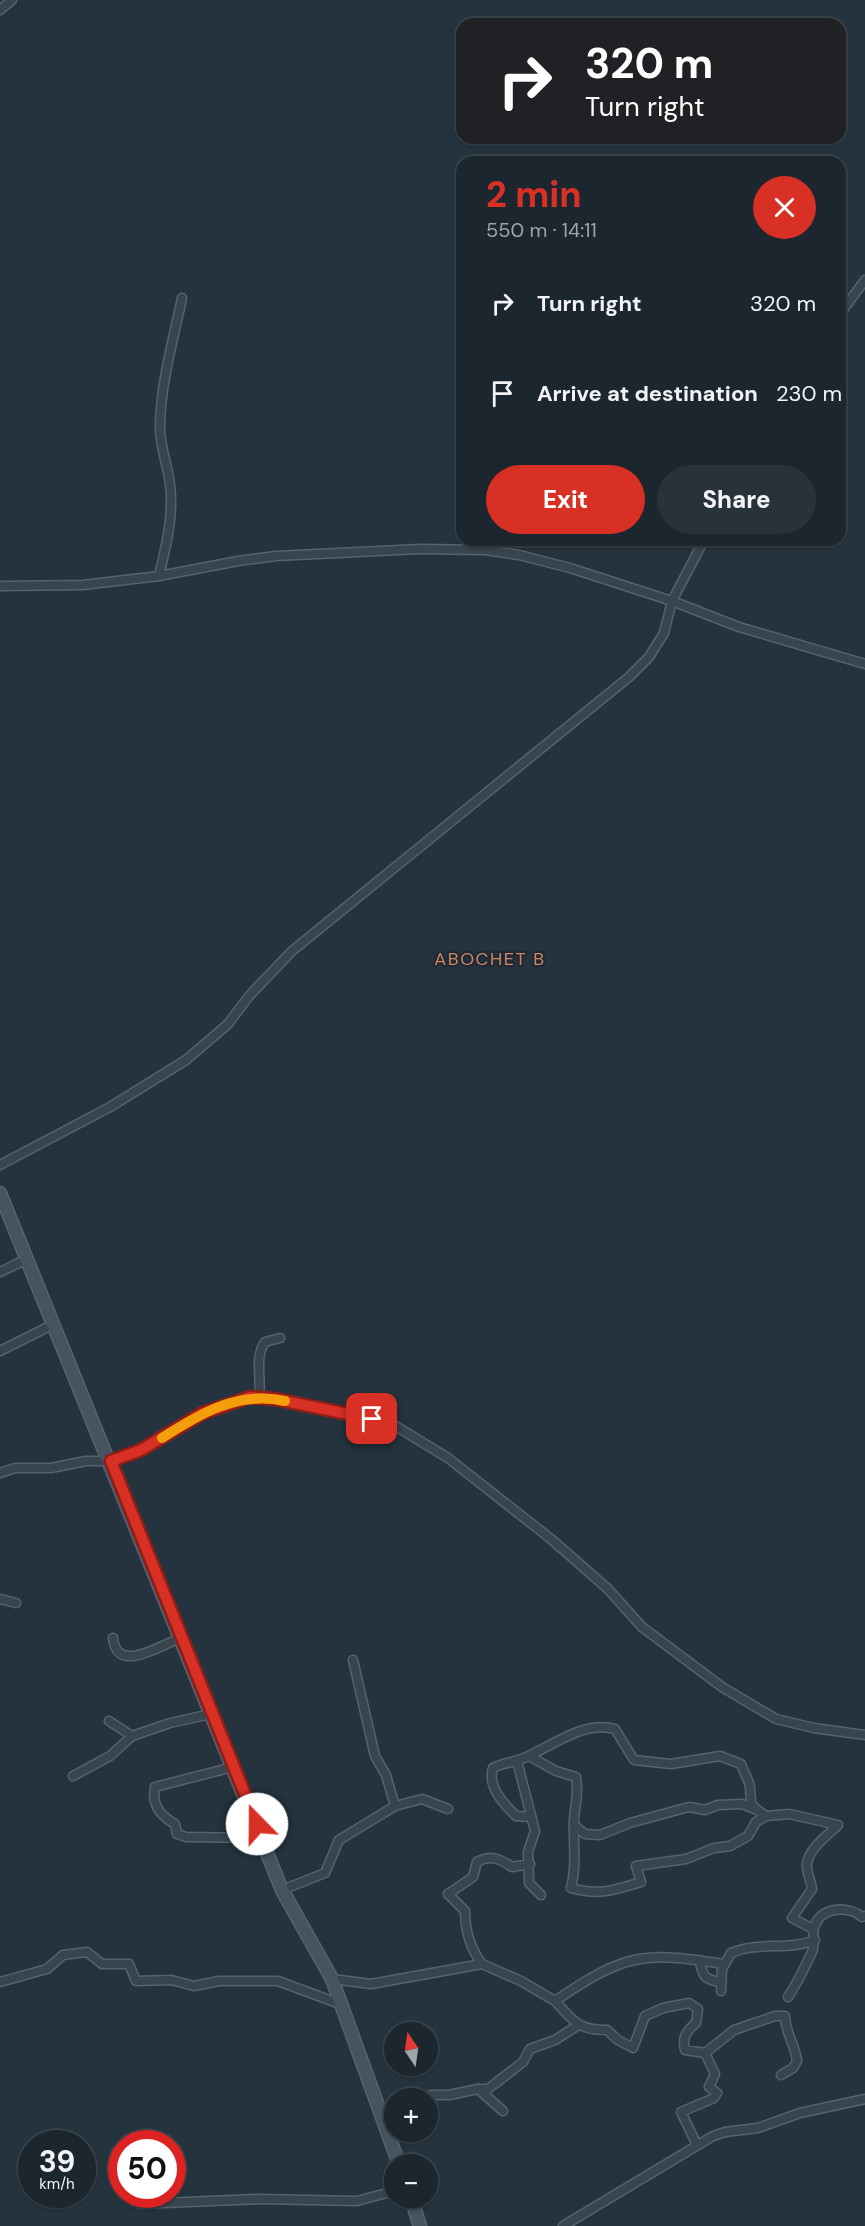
<!DOCTYPE html>
<html lang="en">
<head>
<meta charset="utf-8">
<style>
	body { margin:0; font-family:"DM Sans",sans-serif; background:#28323a; color:#f1f3f6; height:100vh; display:flex; flex-direction:column; font-size:22px; white-space:nowrap }
	* { box-sizing:border-box; margin:0 }
	p { font-size:20px; color:#a0a5aa }
	.icon { flex:none; width:33px; height:33px; fill:none; stroke:currentColor; stroke-width:2; stroke-linecap:round; stroke-linejoin:round }
	.map { position:relative; flex:1; overflow:hidden }
	.sheet { position:absolute; left:456px; top:156px; width:390px; height:390px; display:flex; flex-direction:column; background:#1b262e; border-radius:18px; box-shadow:0 2px 4px #0004,0 0 0 2px #39434a }
	.sheet>* { flex:none }
	.hud { position:absolute; left:456px; top:18px; width:390px; height:126px; border-radius:18px; box-shadow:0 2px 4px #0004,0 0 0 2px #39434a; background:#202124; color:#fff; overflow:hidden }
	.needle { width:39px; rotate:347deg }
	.fabs { position:absolute; left:384px; top:2022px; display:grid; gap:12px }
	.fabs a { display:grid; place-items:center; width:54px; height:54px; border-radius:50%; background:#1b262e; box-shadow:0 2px 4px #0004,0 0 0 2px #39434a; font-size:30px }
	.speed { position:absolute; left:18px; top:2130px; display:flex; gap:12px; font-size:30px; font-weight:700; text-align:center }
	.speed>* { display:grid; place-content:center; width:78px; height:78px; border-radius:50%; background:#1b262e; box-shadow:0 2px 4px #0004,0 0 0 2px #39434a; line-height:1 }
	.speed small { font-size:15px; font-weight:400 }
	.speed .limit { border:9px solid #d22; background:#fff; color:#111 }
	.pin { position:absolute; display:grid; place-items:center; width:51px; height:51px; color:#fff; margin:-26px; border-radius:12px; box-shadow:0 3px 9px #0006 }
	.me { position:absolute; width:66px; margin:-33px; rotate:338deg; stroke-linejoin:round; filter:drop-shadow(0 0 4px #0008) }
	.turn { display:flex; align-items:center; gap:21px; height:126px; padding:0 30px; font-size:27px }
	.turn .icon { width:78px; height:78px; stroke-width:2.5 }
	.turn b { display:block; font-size:42px; line-height:51px }
	.round { display:grid; place-items:center; flex:none; width:63px; height:63px; border-radius:32px; background:#28323a }
	.summary { display:flex; align-items:center; justify-content:space-between; height:102px; padding:0 30px }
	h1 { font-size:36px; font-weight:800; line-height:45px; color:#d93025 }
	.cta { display:flex; gap:12px; margin-top:auto; padding:12px 30px }
	.cta a { flex:1; height:69px; border-radius:36px; background:#d93025; color:#fff; font-size:24px; font-weight:800; line-height:69px; text-align:center }
	.cta a+a { background:#28323a; color:#f1f3f6 }
	ul { padding:0; list-style:none }
	li { display:flex; align-items:center; gap:18px; height:90px; padding:0 30px }
	li div { flex:1 }
	li b { display:block; font-size:22px }
	li em { font-style:normal }
	.map>svg:first-child { display:block }
	.lines { fill:none; stroke-linecap:round; stroke-linejoin:round }
	.street-casing { stroke:#56626c; stroke-width:11 }
	.secondary-casing { stroke:#56626c; stroke-width:15 }
	.street { stroke:#38444e; stroke-width:8 }
	.secondary { stroke:#465461; stroke-width:12 }
	.route-casing { stroke:#8d1f18; stroke-width:15 }
	.route { stroke:#d93025; stroke-width:10 }
	.slow { stroke:#f59e0b; stroke-width:10 }
	.labels { text-anchor:middle; dominant-baseline:central; stroke-width:4.5; stroke-linejoin:round; paint-order:stroke }
	.quarter-label { font-size:18px; letter-spacing:1.5px; fill:#d48464; stroke:#1d2933 }
</style>
</head>
<body>
<div class="map">
<svg width="865" height="2226" viewBox="0 0 865 2226">
	<rect width="100%" height="100%" fill="#24333e"/>
	<g class="lines">
		<!-- street casing -->
		<g class="street-casing">
			<g id="street">
				<polyline points="0,10 12,0"/>
				<polyline points="840,314 865,280"/>
				<path d="M159,576C166,547 174,514 170,485C168,465 159,445 160,425C161,382 173,341 182,298"/>
				<polyline points="0,586 83,585 159,576 238,561 276,556 420,549 485,550 519,555 570,568 672,601 739,627 865,664"/>
				<polyline points="0,1165 110,1107 186,1060 228,1024 249,996 292,951 629,677 649,657 664,633 672,601 704,540"/>
				<polyline points="0,1272 27,1259"/>
				<polyline points="0,1351 48,1327 53,1321"/>
				<path d="M259,1398C262,1378 254,1358 265,1342L280,1338"/>
				<polyline points="0,1473 15,1468 51,1468 86,1461 110,1461 141,1450 203,1413 250,1397 275,1399 389,1422 448,1458 551,1539 608,1589 642,1627 722,1687 776,1719 814,1728 865,1735"/>
				<polyline points="0,1599 16,1603"/>
				<path d="M113,1638C117,1675 160,1645 181,1638"/>
				<polyline points="353,1660 375,1756 386,1775 395,1806"/>
				<polyline points="109,1721 132,1736"/>
				<path d="M529,1756L556,1771L576,1777C579,1793 575,1804 574,1820C573,1843 577,1865 571,1888C600,1896 614,1890 641,1882L636,1866L686,1859L714,1848L730,1846L748,1836L756,1822L766,1816L789,1814L838,1825C828,1835 809,1848 807,1864C806,1871 811,1881 812,1889L792,1918L813,1929"/>
				<polyline points="517,1761 535,1831 528,1852 529,1883 541,1895"/>
				<path d="M233,1767L155,1787C151,1805 161,1816 175,1824L177,1834L186,1837L262,1838"/>
				<polyline points="73,1776 110,1756 132,1736 170,1723 211,1714"/>
				<path d="M531,1817L516,1816C504,1804 487,1787 493,1768C503,1763 514,1762 524,1758C553,1746 583,1720 615,1729L634,1760L671,1764L720,1756L741,1764C743,1771 749,1780 750,1787C751,1805 749,1805 766,1816"/>
				<polyline points="574,1825 585,1834 600,1835 630,1823 689,1807 705,1810 718,1805 742,1804 755,1809"/>
				<polyline points="282,1890 325,1873 339,1840 395,1806 422,1799 448,1809"/>
				<path d="M700,1961C702,1976 705,1980 721,1982"/>
				<path d="M482,1964C470,1948 465,1931 465,1911L448,1894L473,1877L477,1862C490,1854 500,1859 512,1867L530,1864"/>
				<path d="M724,1964C642,1951 624,1954 555,2001C574,2021 577,2030 607,2030L618,2040L633,2048L645,2016L663,2008L689,2003L698,2009L696,2023C686,2031 682,2038 685,2050L705,2053L734,2030L775,2016H785C785,2032 795,2044 797,2061L793,2068L781,2075"/>
				<polyline points="332,1979 371,1984 482,1964 521,1981 555,2001"/>
				<polyline points="0,1982 47,1969 63,1955 87,1952 102,1964 129,1964 136,1981 171,1980 194,1986 219,1981 278,1981 340,2004"/>
				<path d="M721,1991L722,1969L731,1953C759,1941 788,1951 815,1940"/>
				<path d="M788,1997C798,1982 805,1967 812,1952C816,1943 811,1933 815,1925C822,1906 850,1906 862,1917L865,1916"/>
				<polyline points="478,2089 488,2089 523,2062 530,2049 555,2040 577,2026"/>
				<polyline points="431,2095 449,2095 478,2089 503,2111"/>
				<polyline points="697,2145 681,2112 714,2098 717,2093 709,2087 715,2074 705,2053"/>
				<polyline points="139,2204 259,2199 357,2201 394,2191"/>
				<polyline points="563,2226 713,2136 725,2132 758,2128 800,2113 865,2099"/>
			</g>
		</g>
		<!-- secondary casing -->
		<g class="secondary-casing">
			<g id="secondary">
				<polyline points="0,1193 282,1890 332,1979 399,2164"/>
				<polyline points="411,2198 420,2226"/>
			</g>
		</g>
		<!-- street -->
		<use href="#street" class="street"/>
		<!-- secondary -->
		<use href="#secondary" class="secondary"/>
	</g>
	<g class="lines">
		<!-- route casing -->
		<g class="route-casing">
			<polyline id="route" points="257,1824 111,1461 141,1450 203,1413 250,1397 275,1399 372,1419"/>
		</g>
		<!-- route -->
		<use href="#route" class="route"/>
		<!-- slow -->
		<path class="slow" d="M162,1438C201,1413 237,1391 285,1401"/>
	</g>
	<g class="labels">
		<!-- quarter labels -->
		<g class="quarter-label">
			<text x="490" y="959">ABOCHET B</text>
		</g>
	</g>
</svg>
<div class="fabs">
<a><svg class="needle" viewBox="-14 -14 28 28"><path d="M0-13l5 13h-10z" fill="#e53935"/><path d="M0 13l5-13h-10z" fill="#a0a5aa"/></svg></a>
<a>+</a>
<a>−</a>
</div>
<div class="speed"><div>39<small>km/h</small></div><div class="limit">50</div></div>
<div class="pin" style="left:372px;top:1419px;background:#d93025"><svg class="icon" aria-label="arrive" viewBox="0 0 24 24"><path d="M6 21V4h12l-3 4 3 4H6"/></svg></div>
<svg class="me" style="left:257px;top:1824px" viewBox="-20 -20 40 40"><circle r="19" fill="#fff"/><path d="M0-13L10 11 0 6-10 11z" fill="#d93025"/></svg>
<div class="hud">
<div class="turn"><svg class="icon" aria-label="right" viewBox="0 0 24 24"><path d="M7 20v-9h11M14 6l5 5-5 5"/></svg><div><b>320 m</b>Turn right</div></div>
</div>
<section class="sheet">
<div class="summary"><div><h1>2 min</h1><p>550 m · 14:11</p></div><a class="round" style="background:#d93025;color:#fff"><svg class="icon" aria-label="close" viewBox="0 0 24 24"><path d="M6 6l12 12M18 6L6 18"/></svg></a></div>
<ul>
<li><svg class="icon" aria-label="right" viewBox="0 0 24 24"><path d="M7 20v-9h11M14 6l5 5-5 5"/></svg><div><b>Turn right</b></div><em>320 m</em></li>
<li><svg class="icon" aria-label="arrive" viewBox="0 0 24 24"><path d="M6 21V4h12l-3 4 3 4H6"/></svg><div><b>Arrive at destination</b></div><em>230 m</em></li>
</ul>
<div class="cta"><a>Exit</a><a>Share</a></div>
</section>
</div>
</body>
</html>
